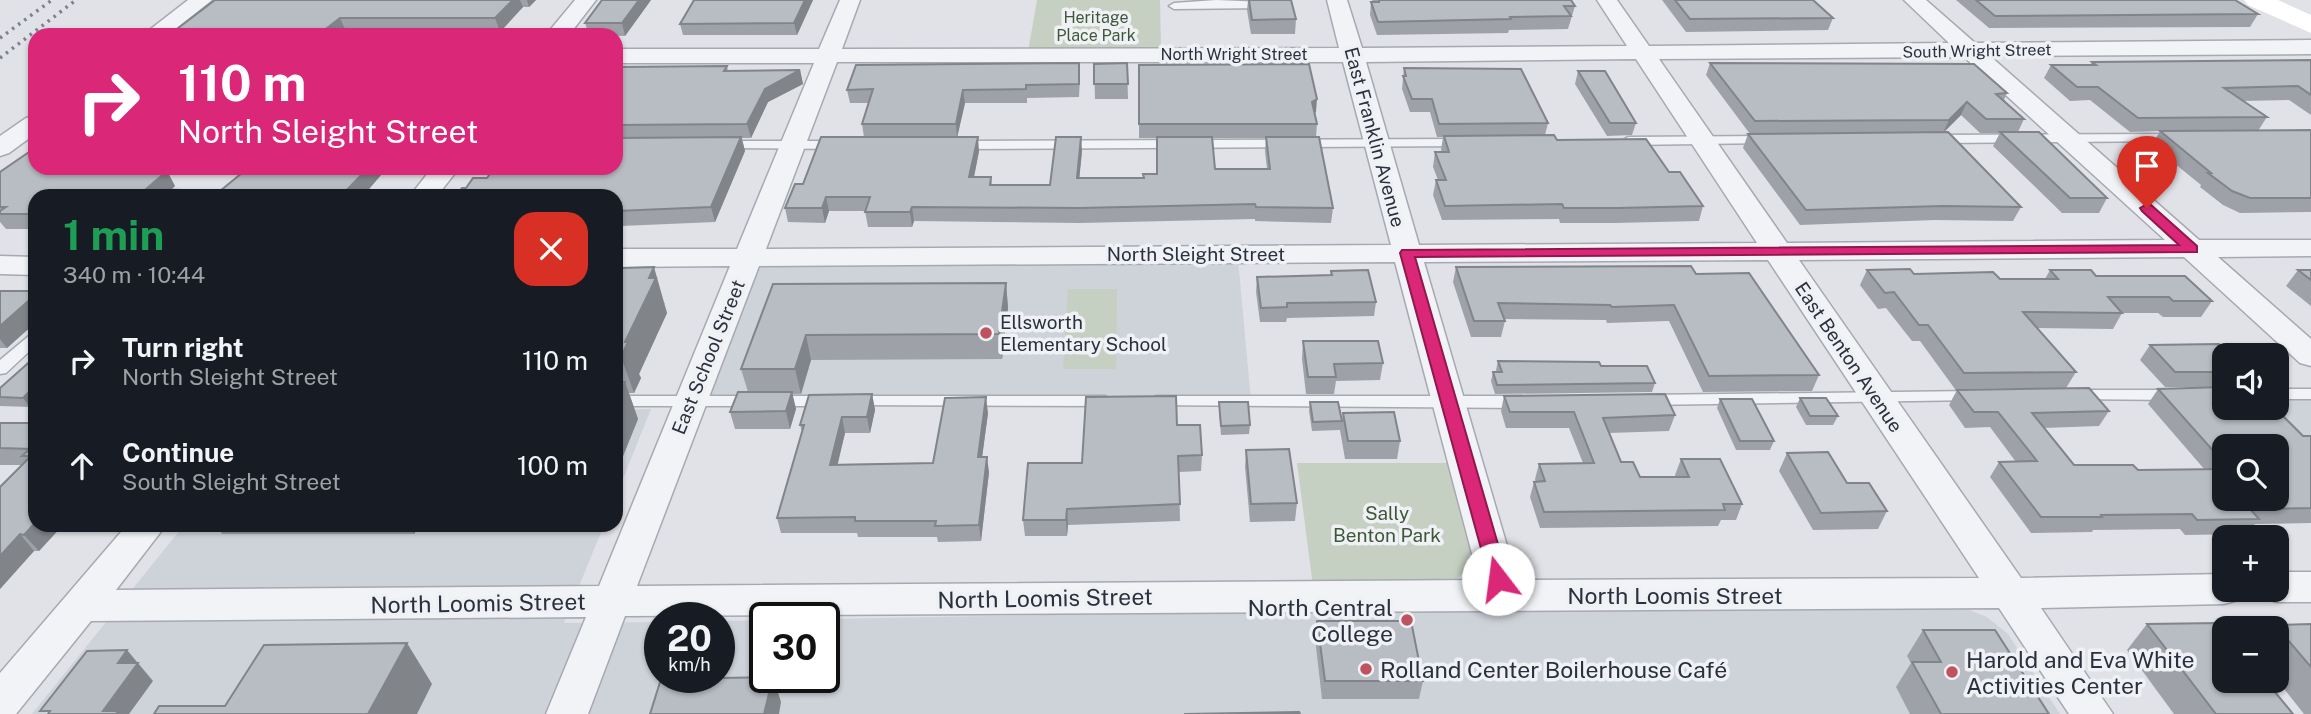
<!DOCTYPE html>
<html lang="en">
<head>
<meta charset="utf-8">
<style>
	body { margin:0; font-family:"Public Sans",sans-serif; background:#242831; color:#f1f3f6; height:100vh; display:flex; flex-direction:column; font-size:26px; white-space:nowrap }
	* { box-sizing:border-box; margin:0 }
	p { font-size:23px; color:#9ea1a6 }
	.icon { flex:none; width:38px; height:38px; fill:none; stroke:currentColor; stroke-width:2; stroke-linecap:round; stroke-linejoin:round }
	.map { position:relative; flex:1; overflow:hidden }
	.sheet { position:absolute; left:28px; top:189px; width:595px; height:343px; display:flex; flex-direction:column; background:#171b24; border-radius:21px; box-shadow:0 2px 5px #0004 }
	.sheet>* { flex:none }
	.hud { position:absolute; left:28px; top:28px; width:595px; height:147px; border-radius:21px; box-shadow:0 2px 5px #0004; background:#db2777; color:#fff; overflow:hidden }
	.controls { position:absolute; left:2212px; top:343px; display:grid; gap:14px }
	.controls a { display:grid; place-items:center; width:77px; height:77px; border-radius:14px; background:#171b24; box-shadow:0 2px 5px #0004; font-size:35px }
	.speed { position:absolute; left:644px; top:602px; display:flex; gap:14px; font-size:35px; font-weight:700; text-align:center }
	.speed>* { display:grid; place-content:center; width:91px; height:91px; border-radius:50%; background:#171b24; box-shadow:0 2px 5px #0004; line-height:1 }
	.speed small { font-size:18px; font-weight:400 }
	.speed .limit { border:4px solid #111; border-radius:10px; background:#fff; color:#111 }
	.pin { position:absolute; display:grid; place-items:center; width:60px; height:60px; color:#fff; margin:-72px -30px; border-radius:50% 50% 50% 0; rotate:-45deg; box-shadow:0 0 7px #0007 }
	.pin .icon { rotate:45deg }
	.me { position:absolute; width:77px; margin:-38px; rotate:345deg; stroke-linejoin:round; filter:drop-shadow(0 0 5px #0008) }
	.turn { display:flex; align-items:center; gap:24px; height:147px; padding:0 35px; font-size:32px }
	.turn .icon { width:91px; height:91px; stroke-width:2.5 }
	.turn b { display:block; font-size:49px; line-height:60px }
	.round { display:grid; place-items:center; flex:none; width:74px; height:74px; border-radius:21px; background:#242831 }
	.head { display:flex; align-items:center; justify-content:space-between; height:119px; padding:0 35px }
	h1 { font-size:42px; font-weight:700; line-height:52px; color:#1e9e55 }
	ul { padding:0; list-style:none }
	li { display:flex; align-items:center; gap:21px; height:105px; padding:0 35px }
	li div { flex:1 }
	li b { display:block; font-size:26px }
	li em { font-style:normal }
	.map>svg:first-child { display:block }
	.built { fill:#ced2d9 }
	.green { fill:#c5d0c2 }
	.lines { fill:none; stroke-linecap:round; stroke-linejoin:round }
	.lane-casing { stroke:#a6a9b1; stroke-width:3 }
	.street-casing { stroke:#a6a9b1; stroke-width:3 }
	.lane { fill:#f2f3f6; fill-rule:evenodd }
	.street { fill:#f2f3f6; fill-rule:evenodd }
	.secondary { fill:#fff; fill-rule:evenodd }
	.rail { stroke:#7b828f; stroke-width:3.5; stroke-dasharray:2.5 5; stroke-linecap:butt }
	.wall { fill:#9ea2a8; fill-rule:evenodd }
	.shaded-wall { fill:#818488 }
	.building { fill:#b8bcc3; stroke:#818488; stroke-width:2 }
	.route { fill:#db2777; stroke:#8e194d; stroke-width:2 }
	.poi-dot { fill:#bf525f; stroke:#eff1f5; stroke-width:2.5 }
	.labels { text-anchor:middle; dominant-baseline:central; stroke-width:7; stroke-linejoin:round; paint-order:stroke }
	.far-park-label { font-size:16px; fill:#3e5739; stroke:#eff1f5 }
	.far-street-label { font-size:16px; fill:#2a303d; stroke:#eff1f5 }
	.street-label { font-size:19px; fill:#2a303d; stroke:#eff1f5 }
	.poi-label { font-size:19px; fill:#2a303d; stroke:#eff1f5; text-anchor:start }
	.park-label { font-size:19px; fill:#3e5739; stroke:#eff1f5 }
	.near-street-label { font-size:23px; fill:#2a303d; stroke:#eff1f5 }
	.near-poi-label { font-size:23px; fill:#2a303d; stroke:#eff1f5; text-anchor:start }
</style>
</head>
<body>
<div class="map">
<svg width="2311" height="714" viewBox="0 0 2311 714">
	<rect width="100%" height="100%" fill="#e0e2e7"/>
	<!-- built -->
	<g class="built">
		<polygon points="1238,259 1251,401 699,401 754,265"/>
		<polygon points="2277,397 2311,397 2311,512 2277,446 2200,398 2224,408 2277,408"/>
		<polygon points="651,409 616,496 616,410"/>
		<polygon points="184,525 604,525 564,623 660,622 660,677 719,677 719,621 765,620 765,677 824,677 824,619 1217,612 1959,606 1987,617 2008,634 2060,714 32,714"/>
	</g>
	<!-- green -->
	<g class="green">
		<polygon points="1037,0 1160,0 1161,51 1028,52"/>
		<polygon points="1068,289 1117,289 1116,369 1063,369"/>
		<path d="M1297,463H1447L1471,554C1468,572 1463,576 1447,584L1313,586Z"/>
	</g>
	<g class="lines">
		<!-- lane casing -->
		<g class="lane-casing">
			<g id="lane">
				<polygon points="1216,0 1266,2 1271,5 1266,8 1174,9 1169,6 1174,3"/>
				<polygon points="2176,134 2182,138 2180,141 1935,143 1929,139 1935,135"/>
				<polygon points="1766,136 1770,137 1770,143 1628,145 1622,141 1628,137"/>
				<polygon points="1462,139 1466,140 1466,146 959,149 953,145 959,141"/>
				<polygon points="725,141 839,141 845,145 839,149 721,148 721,142"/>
				<polygon points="35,333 35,346 6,373 0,374 0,360 30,335"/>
				<rect x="2277" y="389" width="34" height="10"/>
				<polygon points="2073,390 2176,390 2184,395 2176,400 2067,399 2065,395"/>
				<polygon points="1973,391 1979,392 1981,396 1979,400 1646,405 1638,400 1646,395"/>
				<polygon points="616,396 829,396 837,401 829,406 616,406"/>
				<polygon points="855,396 1105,396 1113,401 1105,406 849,405 847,401 849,397"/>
				<polygon points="1156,396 1522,396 1530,402 1522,408 1150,405 1148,401"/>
			</g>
		</g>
		<!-- street casing -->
		<g class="street-casing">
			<g id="street">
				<polygon points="188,0 212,0 168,35 143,35"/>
				<polygon points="575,0 596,0 569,35 546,35"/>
				<path d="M840,0H860L842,49L1339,48L1327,0H1347L1362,48L1627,46L1597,0H1617L1649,46L1949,43L1904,0H1926L1975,43L2311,40V54L1990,56L2199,240H2311V256L2218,257L2311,339V366L2300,363L2184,257L1799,260L2021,578L2224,574V590H2243L2238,600L2224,604L2041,608L2113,714H2069L1999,608L625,616L588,714H546L586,617L91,621L16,714H0V673L127,525H166L116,590L599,586L730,266L616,267V249H737L814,63H616V49H819ZM1964,57L2165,240L1787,243L1659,59ZM1636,59L1757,243L1419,245L1366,62ZM837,62H1343L1391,245L766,249ZM1768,260L1979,578L1517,580L1424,262ZM1395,262L1479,580L637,586L759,266Z"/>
				<polygon points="35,116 35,134 9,153 0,156 0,136 26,118"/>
				<polygon points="432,168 459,168 437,196 410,196"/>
				<polygon points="0,256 35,257 35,275 0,274"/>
				<polygon points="2277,572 2311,572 2311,602 2277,602 2263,598 2259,590 2277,590"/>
			</g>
		</g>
		<!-- lane -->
		<use href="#lane" class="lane"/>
		<!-- street -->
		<use href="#street" class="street"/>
		<!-- secondary -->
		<polygon class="secondary" points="2244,0 2278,0 2311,15 2311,33 2248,5"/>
		<!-- rail -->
		<g class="rail">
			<polyline points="0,38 52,0"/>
			<polyline points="0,58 76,0"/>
		</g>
	</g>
	<!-- wall -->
	<g class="wall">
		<polygon points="215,0 536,0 529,7 523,7 500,32 346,31 341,35 169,35"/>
		<polygon points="651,0 625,36 589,35 585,23"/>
		<polygon points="694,0 813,0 797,35 683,35 680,24"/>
		<polygon points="1248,0 1291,0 1296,19 1295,34 1251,34 1247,10"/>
		<polygon points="1372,0 1572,0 1575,6 1568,29 1509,30 1508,33 1377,35 1370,15 1371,2 1373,2"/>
		<polygon points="1662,0 1813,0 1833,18 1828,30 1686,32"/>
		<polygon points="1956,0 2235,0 2258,14 2250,27 1989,28"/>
		<polygon points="2311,60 2311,115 2289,100 2243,101 2267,117 2258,131 2311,130 2311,212 2240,213 2223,205 2200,187 2201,185 2152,145 2160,131 2130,132 2090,100 2070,101 2044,78 2051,65 2090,65 2092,62"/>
		<polygon points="1127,63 1128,99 1095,99 1094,64"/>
		<polygon points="1710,63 2007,93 2004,100 2024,119 2018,132 2107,198 2099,213 2062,213 1993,146 2000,133 1980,133 1961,115 1944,132 2021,207 2013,221 1935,220 1800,225 1743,148 1748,134 1750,134 1706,75"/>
		<path d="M1139,65L1316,112L1315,113L1317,124L1316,137L1333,208L1331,223L1255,221V219L1080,223L914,221L912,227H868L865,211H829L825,223L788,222L785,208L803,184L864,137L862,124L869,103H850L847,90L1080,77L1079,97L1027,98V103H965L957,137L979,151L974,177H991L992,185H1050L1082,151L1079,178H1144L1157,174V138H1139ZM1213,138H1266L1265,151L1267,169H1215Z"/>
		<polygon points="727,66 728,71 800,70 803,84 768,102 751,138 742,138 745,151 715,222 621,226 619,218 616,218 616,196 466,188 487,178 616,168 616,67"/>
		<polygon points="1404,68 1548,123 1545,135 1557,140 1669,172 1703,206 1699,221 1614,223 1560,223 1559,219 1442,220 1433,195 1436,180 1438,180 1433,167 1435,152 1442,152 1441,150 1443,137 1437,137 1430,112 1410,112 1402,89"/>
		<polygon points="1578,71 1636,123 1632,135 1607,136 1575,84"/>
		<polygon points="248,168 387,168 363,196 35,196 35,229 6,229 0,222 0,172 91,171 167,171 175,186 171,190 220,191"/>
		<polygon points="1456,267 1696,274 1819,375 1812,391 1703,392 1669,321 1607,323 1606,320 1504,319 1505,321 1501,337 1471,337 1453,282"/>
		<polygon points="1867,270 2000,279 2045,279 2050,270 2096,276 2212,301 2201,317 2163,317 2158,313 2122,313 2113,329 2037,328 2076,372 2066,388 1955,389 1920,341 1912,341 1886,308 1878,309 1860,285"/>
		<polygon points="2298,270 2311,270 2311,306 2286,286"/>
		<polygon points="1331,271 1376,302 1374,316 1287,318 1286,322 1260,322 1256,292 1257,277 1330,275"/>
		<polygon points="616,279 665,303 664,304 667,313 639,374 641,378 634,393 629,393 638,419 619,466 616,466"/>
		<polygon points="1006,283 1008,308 1002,359 811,360 801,394 792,394 796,409 790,429 735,429 730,412 748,392 741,369 773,284"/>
		<polygon points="0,291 35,291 35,323 7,348 0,348"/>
		<polygon points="1303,341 1383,363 1380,380 1336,381 1334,394 1306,394 1302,359"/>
		<path d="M2150,345L2224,355V408L2303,436H2311V523L2255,524L2247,534L2185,535L2180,529L2093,530L2092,532L2031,533L1990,477L1999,462H2016L1990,427L1965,428L1949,405L1957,390L2109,411L2099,426L2043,428L2074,465L2138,470H2205L2148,404L2158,389L2214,387H2165L2140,360ZM2224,446L2277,499H2224Z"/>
		<polygon points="35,357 35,402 30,407 0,406 0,388"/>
		<polygon points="1498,361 1655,383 1652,392 1495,394 1491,381 1493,372 1497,372 1496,370"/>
		<polygon points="872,394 875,410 870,433 845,433 837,464 933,463 988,413 982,457 989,472 981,541 938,542 937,537 858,537 857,533 781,533 777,518 802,432 800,425"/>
		<polygon points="1504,396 1675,415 1669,431 1609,433 1621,462 1640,477 1676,477 1675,475 1681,459 1742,504 1736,520 1721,520 1718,526 1540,528 1530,497 1534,482 1536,482 1535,479 1539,464 1583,463 1569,428 1506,428 1501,411"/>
		<polygon points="1800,398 1838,416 1833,425 1806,425 1796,407"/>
		<polygon points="1720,399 1774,441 1770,450 1736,450 1717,408"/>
		<polygon points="1219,402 1250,425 1249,434 1221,435 1219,411"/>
		<polygon points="1310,402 1342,421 1343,413 1400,441 1397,459 1345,459 1340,430 1312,431 1309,411"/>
		<polygon points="0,423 35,423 35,525 63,525 39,551 34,551 0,589 0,487 22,465 0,465"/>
		<polygon points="1177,425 1202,455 1201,471 1179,472 1180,521 1068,525 1067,536 1025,536 1023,520 1082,463"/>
		<polygon points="1246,450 1297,503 1295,521 1250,522 1245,467"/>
		<polygon points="1787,453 1847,483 1887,511 1878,529 1813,530 1779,471"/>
		<polygon points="216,525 420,525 414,534 222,534"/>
		<polygon points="1317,621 1423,681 1419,699 1322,699 1315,638"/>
		<polygon points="2147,624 2293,714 2174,714 2127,650"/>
		<polygon points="2311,624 2311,714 2304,714 2277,680 2277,628 2272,628 2275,625"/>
		<polygon points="1923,630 2049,714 1910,714 1896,687 1911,663 1907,656"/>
	</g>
	<!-- shaded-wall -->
	<g class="shaded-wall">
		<polygon points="513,0 520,0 523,7 500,32 495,18"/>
		<polygon points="527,0 536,0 529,7"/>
		<polygon points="639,0 651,0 625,36 622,23"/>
		<polygon points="805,0 813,0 797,35 794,23"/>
		<polygon points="340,18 346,31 341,35 318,35"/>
		<polygon points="800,70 803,84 768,102 751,138 747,124 765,89"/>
		<polygon points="963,90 965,103 957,138 956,124"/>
		<polygon points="1317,99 1316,112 1311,115 1312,102"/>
		<polygon points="1967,102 1961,115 1943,133 1949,120"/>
		<polygon points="741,137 745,151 715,222 711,207"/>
		<polygon points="978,137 979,151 971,192 969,177"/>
		<polygon points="1081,137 1082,151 1078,192 1077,178"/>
		<polygon points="65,168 94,168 71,185 61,170"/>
		<polygon points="368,168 387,168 363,196 341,196"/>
		<polygon points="167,171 175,186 164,196 146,189"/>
		<polygon points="826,197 829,211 825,223 822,208"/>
		<polygon points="912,207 914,221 912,227 910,212"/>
		<polygon points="654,267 667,313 639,374 641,378 634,393 621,357 625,342"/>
		<polygon points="1006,283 1008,308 1002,359 999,334"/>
		<polygon points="35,295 35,323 7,348 0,339 0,326"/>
		<polygon points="806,335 811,360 801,394 795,369"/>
		<polygon points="616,379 621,392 625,382 638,419 619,466 616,459"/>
		<polygon points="35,386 35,402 30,407 23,398"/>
		<polygon points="792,392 796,409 790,429 786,411"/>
		<polygon points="872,394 875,410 870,433 867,417"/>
		<polygon points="986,397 988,413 980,473 978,457"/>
		<polygon points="842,417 845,433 834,480 830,465"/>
		<polygon points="987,457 989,472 981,541 979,525"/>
		<polygon points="1067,509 1068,525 1067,536 1066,520"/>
		<polygon points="35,523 35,525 63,525 39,551 24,535"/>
		<polygon points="409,525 420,525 414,534"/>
		<polygon points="20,534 34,551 0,589 0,556"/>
		<polygon points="407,643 432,684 417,714 368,714"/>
		<polygon points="127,650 153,681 129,714 105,714 103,711 118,663"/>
		<polygon points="773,677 781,702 779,714 764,714"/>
	</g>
	<!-- building -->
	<g class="building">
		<polygon points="215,0 513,0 495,18 340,18 318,35 169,35"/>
		<polygon points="602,0 639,0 622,23 585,23"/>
		<polygon points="694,0 805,0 794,23 680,24"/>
		<polygon points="1249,0 1291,0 1296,19 1252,20"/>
		<polygon points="1379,0 1571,0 1575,6 1564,6 1571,16 1510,17 1511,19 1378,22 1371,2 1379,2"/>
		<polygon points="1675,0 1813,0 1833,18 1690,19"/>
		<polygon points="1976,0 2235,0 2258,14 1995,16"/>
		<polygon points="2311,60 2311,95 2298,86 2224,88 2267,117 2138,118 2098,87 2077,87 2051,65 2096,65 2092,62"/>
		<polygon points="1079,63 1079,84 1026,85 1026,89 963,90 956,124 862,124 873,89 847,90 856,65"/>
		<polygon points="1127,63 1128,84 1094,84 1094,64"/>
		<polygon points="1710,63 1974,64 2007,93 1996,94 2024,119 1986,119 1967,102 1949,120 1755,121"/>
		<polygon points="1309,64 1317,99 1312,102 1317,124 1139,124 1139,65"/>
		<polygon points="727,66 724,71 800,70 765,89 747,124 616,125 616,67"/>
		<polygon points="1404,68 1521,69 1548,123 1439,124 1432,99 1412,99 1403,76 1406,76"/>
		<polygon points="1578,71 1605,71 1636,123 1610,123"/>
		<polygon points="2311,130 2311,198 2250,198 2232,191 2208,173 2211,173 2160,131"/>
		<polygon points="1948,132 2021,207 1942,206 1806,210 1748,134"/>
		<polygon points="2000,132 2039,132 2107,198 2070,198"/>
		<polygon points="1554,135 1557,140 1646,139 1669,172 1680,172 1703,206 1618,208 1564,208 1562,204 1445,206 1436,180 1446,180 1435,152 1449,152 1444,136"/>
		<polygon points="741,137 711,207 617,211 621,203 616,203 616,196 456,196 462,188 466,188 473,178 487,178 494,168 616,168 616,138"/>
		<polygon points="821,137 978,137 969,177 991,177 990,185 1050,185 1056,137 1081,137 1077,178 1144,178 1143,174 1157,174 1157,137 1212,137 1215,169 1270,169 1266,137 1319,137 1333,208 1256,207 1255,204 1080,208 912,207 910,212 865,212 870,197 826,197 822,208 785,208 795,184 803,184"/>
		<polygon points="35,148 35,168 65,168 61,170 167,171 146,189 220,191 248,168 368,168 341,196 35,196 35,214 0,214 0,211 6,207 0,207 0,172"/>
		<polygon points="1691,266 1696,274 1749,273 1819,375 1709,376 1674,305 1612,307 1610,305 1498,303 1505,321 1474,321 1456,267"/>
		<polygon points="654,267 649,278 656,278 625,342 628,342 621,357 616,357 616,279 622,268"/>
		<polygon points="1910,269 1914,274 1993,272 2000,279 2058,279 2050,270 2091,270 2096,276 2185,276 2212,301 2173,301 2169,297 2108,297 2122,313 2023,312 2076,372 1964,373 1928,325 1919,325 1894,292 1885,293 1867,270"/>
		<polygon points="1368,270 1376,302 1287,303 1287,307 1261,308 1257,277 1332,275 1331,271"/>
		<polygon points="2298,270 2311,270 2311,280"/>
		<polygon points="1006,283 999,334 806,335 795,369 741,369 773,284"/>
		<polygon points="0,291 35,291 35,295 0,326"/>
		<polygon points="1303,341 1378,341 1383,363 1334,364 1336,377 1308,377"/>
		<polygon points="2219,344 2230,355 2224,355 2224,372 2175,372 2150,345"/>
		<polygon points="35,357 35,386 23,398 0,397 0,388"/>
		<polygon points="1498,361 1599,362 1601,366 1647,366 1655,383 1497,385 1493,372 1502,372"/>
		<polygon points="616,382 625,382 616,403"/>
		<polygon points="2224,387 2224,408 2275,408 2303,436 2311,436 2311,508 2250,509 2259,519 2197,520 2192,514 2101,515 2102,517 2041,517 1999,462 2037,461 1998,412 1974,412 1957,390 2089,388 2109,411 2032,413 2074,465 2133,465 2138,470 2224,469 2224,499 2277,499 2277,446 2224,446 2224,463 2158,389"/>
		<polygon points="738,392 792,392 786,411 730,412"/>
		<polygon points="872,394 867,417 842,417 830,465 933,463 945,398 986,397 978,457 987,457 979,525 935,526 936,521 855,521 855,517 777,518 804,425 800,425 809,395"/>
		<polygon points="1665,394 1675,415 1603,418 1621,462 1633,462 1640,477 1689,477 1681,459 1720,459 1742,504 1723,504 1725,510 1544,512 1534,482 1545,481 1539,464 1594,463 1574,412 1510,412 1504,396"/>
		<polygon points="1176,396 1177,425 1200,425 1202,455 1178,456 1180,504 1067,509 1066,520 1023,520 1028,463 1082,463 1086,397"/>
		<polygon points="1800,398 1826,398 1838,416 1810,416"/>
		<polygon points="1720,399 1752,399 1774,441 1740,441"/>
		<polygon points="1219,402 1248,402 1250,425 1221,426"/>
		<polygon points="1310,402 1338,402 1342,421 1313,422"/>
		<polygon points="1394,412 1400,441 1348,441 1343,413"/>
		<polygon points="0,423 35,423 35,523 24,535 20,534 0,556 0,487 31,456 22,456 30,449 0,448"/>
		<polygon points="1289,449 1297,503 1251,504 1246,450"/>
		<polygon points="1828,452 1847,483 1869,483 1887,511 1821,513 1787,453"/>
		<polygon points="1317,621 1411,621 1423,681 1325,681"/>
		<polygon points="2219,623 2224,630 2224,681 2266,681 2293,714 2216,714 2147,624"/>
		<polygon points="2311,624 2311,667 2275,625"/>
		<polygon points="1923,630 1995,630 2049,714 1941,714 1912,662 1941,662"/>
		<polygon points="407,643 368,714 154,714 159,706 225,706 264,645"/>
		<polygon points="127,650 118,663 138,663 103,711 118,711 116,714 48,714 50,711 40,711 87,651"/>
		<polygon points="773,677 764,714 650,714 661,679"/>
		<polygon points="1299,712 1300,714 1184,714"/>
	</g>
	<!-- route -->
	<polygon class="route" points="2147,204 2151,205 2197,246 2197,252 1415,257 1508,579 1505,585 1498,587 1491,585 1400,253 1402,250 2179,245 2142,211 2140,208"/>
	<!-- markers -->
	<g class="poi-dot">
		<circle cx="986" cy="333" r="7"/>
		<circle cx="1407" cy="620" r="7"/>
		<circle cx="1366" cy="669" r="7"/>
		<circle cx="1952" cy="672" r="7"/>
	</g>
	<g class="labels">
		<!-- far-park labels -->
		<g class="far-park-label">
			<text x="1096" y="17">Heritage<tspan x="1096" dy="18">Place Park</tspan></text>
		</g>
		<!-- far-street labels -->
		<g class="far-street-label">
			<text transform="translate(1977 51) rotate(-1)">South Wright Street</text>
			<text x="1234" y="54">North Wright Street</text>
		</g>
		<!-- street labels -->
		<g class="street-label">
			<text transform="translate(1375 137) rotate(75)">East Franklin Avenue</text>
			<text x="1196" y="254">North Sleight Street</text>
			<text transform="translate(708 357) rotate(-68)">East School Street</text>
			<text transform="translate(1849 357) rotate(56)">East Benton Avenue</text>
		</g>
		<!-- poi labels -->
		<g class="poi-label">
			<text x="1000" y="322">Ellsworth<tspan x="1000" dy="22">Elementary School</tspan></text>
		</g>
		<!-- park labels -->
		<g class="park-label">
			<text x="1387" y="513">Sally<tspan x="1387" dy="22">Benton Park</tspan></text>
		</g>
		<!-- near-street labels -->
		<g class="near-street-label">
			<text x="1675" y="595">North Loomis Street</text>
			<text transform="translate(1045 598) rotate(-1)">North Loomis Street</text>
			<text transform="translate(478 603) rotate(-1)">North Loomis Street</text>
		</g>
		<!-- near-poi labels -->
		<g class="near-poi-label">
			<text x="1393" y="607" text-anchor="end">North Central<tspan x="1393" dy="26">College</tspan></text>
			<text x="1966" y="659">Harold and Eva White<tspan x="1966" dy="26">Activities Center</tspan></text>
			<text x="1380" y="669">Rolland Center Boilerhouse Café</text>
		</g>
	</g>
</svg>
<div class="controls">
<a><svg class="icon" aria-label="sound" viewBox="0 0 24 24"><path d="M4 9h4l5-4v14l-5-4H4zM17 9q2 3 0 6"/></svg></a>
<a><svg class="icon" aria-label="search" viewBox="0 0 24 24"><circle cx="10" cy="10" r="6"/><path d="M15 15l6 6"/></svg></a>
<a>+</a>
<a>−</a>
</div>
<div class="speed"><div>20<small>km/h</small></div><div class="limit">30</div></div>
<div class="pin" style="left:2147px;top:208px;background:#d93025"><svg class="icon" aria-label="arrive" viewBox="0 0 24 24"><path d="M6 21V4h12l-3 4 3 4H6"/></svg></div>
<svg class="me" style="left:1498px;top:579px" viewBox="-20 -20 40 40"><circle r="19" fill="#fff"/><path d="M0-13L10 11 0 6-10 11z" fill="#db2777"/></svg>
<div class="hud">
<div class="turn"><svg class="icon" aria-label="right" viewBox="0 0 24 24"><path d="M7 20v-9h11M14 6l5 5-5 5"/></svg><div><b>110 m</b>North Sleight Street</div></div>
</div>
<section class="sheet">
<div class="head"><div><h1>1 min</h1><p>340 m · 10:44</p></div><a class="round" style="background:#d93025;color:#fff"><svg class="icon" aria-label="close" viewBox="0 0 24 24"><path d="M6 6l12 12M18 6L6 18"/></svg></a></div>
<ul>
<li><svg class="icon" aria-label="right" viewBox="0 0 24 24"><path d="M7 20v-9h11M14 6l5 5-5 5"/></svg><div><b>Turn right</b><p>North Sleight Street</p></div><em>110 m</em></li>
<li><svg class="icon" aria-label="ahead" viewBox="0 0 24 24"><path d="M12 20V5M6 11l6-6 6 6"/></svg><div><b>Continue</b><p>South Sleight Street</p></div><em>100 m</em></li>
</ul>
</section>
</div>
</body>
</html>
